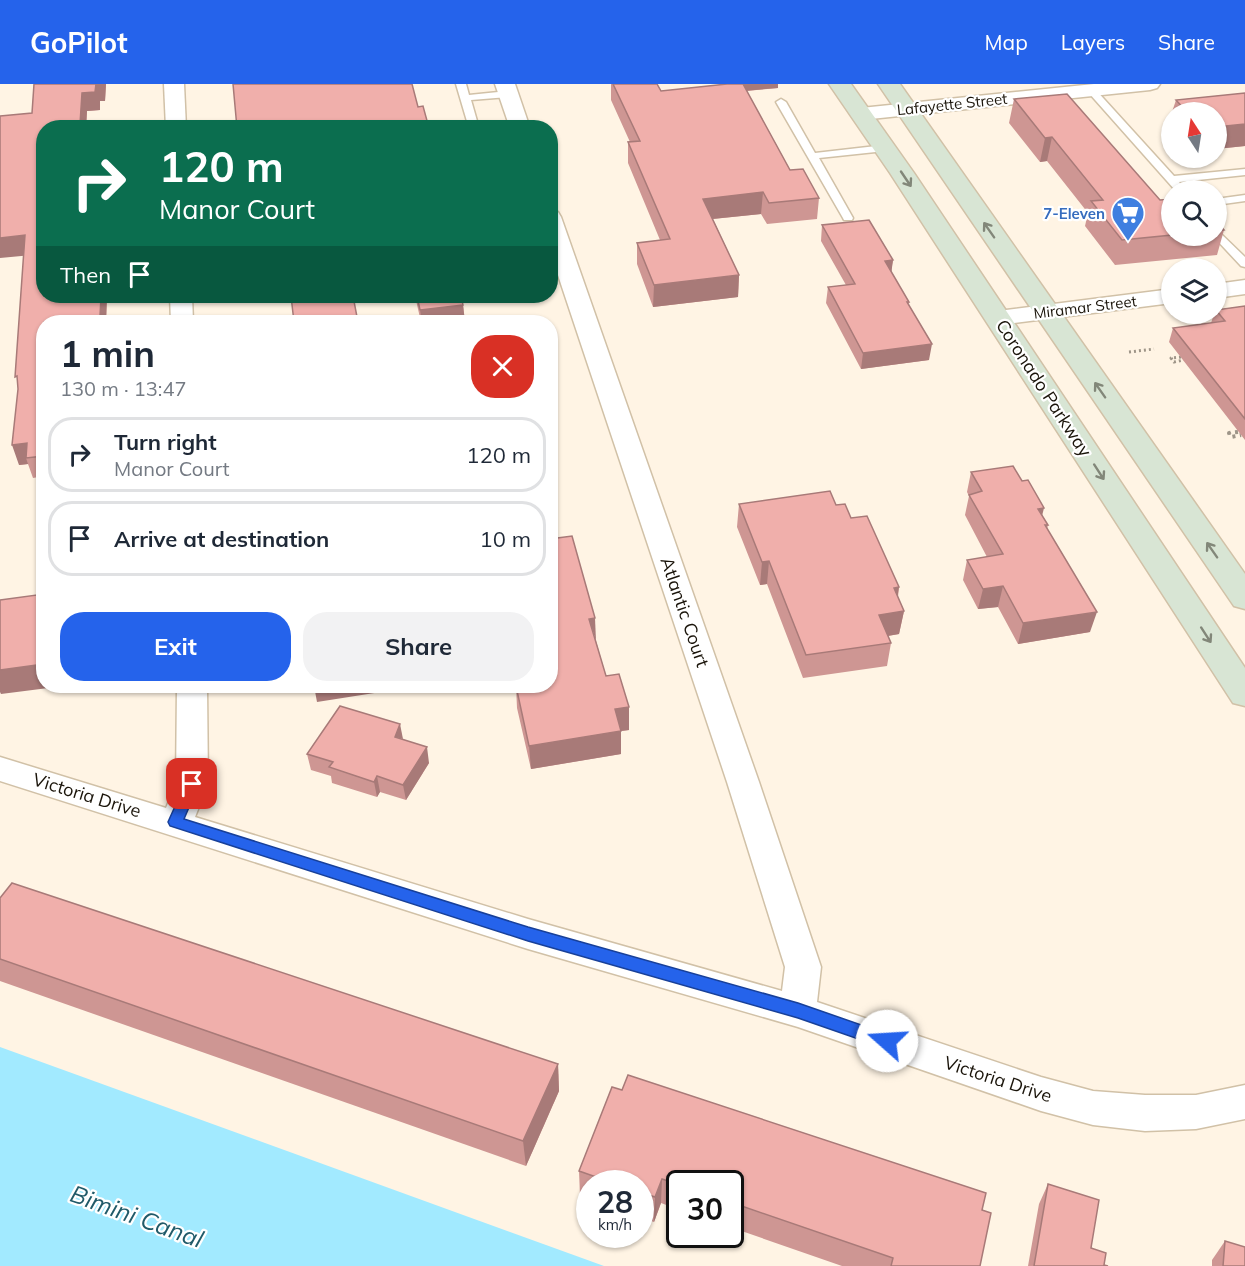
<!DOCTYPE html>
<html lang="en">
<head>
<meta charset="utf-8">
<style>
	body { margin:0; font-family:Mulish,sans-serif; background:#f2f2f3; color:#1f2937; height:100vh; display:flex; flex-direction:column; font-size:22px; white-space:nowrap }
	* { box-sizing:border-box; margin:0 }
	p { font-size:20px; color:#747a83 }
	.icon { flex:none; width:33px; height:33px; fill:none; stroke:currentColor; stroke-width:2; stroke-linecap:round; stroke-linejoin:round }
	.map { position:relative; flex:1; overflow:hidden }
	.side { position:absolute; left:36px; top:231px; width:522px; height:378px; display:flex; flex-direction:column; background:#fff; border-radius:24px; box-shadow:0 2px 4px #0004 }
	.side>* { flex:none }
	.top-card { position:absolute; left:36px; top:36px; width:522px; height:183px; border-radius:24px; box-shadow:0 2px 4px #0004; background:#0b6e4f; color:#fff; overflow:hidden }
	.needle { width:39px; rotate:348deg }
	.buttons { position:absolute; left:1161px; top:18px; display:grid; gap:12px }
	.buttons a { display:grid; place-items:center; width:66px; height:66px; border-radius:50%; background:#fff; box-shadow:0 2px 4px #0004; font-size:30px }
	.speed { position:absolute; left:576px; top:1086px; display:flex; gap:12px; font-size:30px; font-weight:700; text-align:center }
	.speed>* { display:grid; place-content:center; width:78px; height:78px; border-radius:50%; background:#fff; box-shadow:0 2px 4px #0004; line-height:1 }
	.speed small { font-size:15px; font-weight:400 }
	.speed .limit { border:3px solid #111; border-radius:9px; background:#fff; color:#111 }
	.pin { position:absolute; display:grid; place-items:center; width:51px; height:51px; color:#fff; margin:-26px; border-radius:12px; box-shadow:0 3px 9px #0006 }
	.me { position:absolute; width:66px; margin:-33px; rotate:289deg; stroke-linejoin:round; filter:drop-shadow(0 0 4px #0008) }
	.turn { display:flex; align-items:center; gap:21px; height:126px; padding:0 24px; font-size:27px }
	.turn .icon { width:78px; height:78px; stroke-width:2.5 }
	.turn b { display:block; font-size:42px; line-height:51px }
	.then { display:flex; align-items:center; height:57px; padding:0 24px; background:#0003; gap:12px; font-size:22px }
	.round { display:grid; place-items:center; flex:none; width:63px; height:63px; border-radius:24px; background:#f2f2f3 }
	.headline { display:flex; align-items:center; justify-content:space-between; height:102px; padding:0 24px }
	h1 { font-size:36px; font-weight:700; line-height:45px }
	.cta { display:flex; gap:12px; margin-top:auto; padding:12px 24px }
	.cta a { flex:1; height:69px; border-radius:24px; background:#2563eb; color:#fff; font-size:24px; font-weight:700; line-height:69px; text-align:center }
	.cta a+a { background:#f2f2f3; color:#1f2937 }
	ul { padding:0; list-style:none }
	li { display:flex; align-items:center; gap:18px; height:75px; margin:0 12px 9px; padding:0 12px; border:3px solid #e0e1e3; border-radius:24px }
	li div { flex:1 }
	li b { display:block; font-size:22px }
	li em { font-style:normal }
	header { display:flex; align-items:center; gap:36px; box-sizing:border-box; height:84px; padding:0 30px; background:#2563eb; color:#fff }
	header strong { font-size:28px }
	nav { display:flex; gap:33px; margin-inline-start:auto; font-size:21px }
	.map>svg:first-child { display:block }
	.water { fill:#a2eaff }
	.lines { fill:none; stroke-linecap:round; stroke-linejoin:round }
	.lane-casing { stroke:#d1c1a7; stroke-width:3 }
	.street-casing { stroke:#d1c1a7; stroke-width:3 }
	.secondary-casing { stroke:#d1c1a7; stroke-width:3 }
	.path-far1 { stroke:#9e9588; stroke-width:3; stroke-dasharray:2 3; stroke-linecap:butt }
	.path { stroke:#9e9588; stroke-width:4; stroke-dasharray:3 4.5; stroke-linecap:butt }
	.lane { fill:#fff; fill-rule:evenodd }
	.street { fill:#fff; fill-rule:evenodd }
	.secondary { fill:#d8e5d4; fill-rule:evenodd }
	.wall { fill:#ce9693 }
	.shaded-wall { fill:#a87a78 }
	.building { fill:#f0afab; stroke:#a87a78; stroke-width:1.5 }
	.oneway { stroke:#828779 }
	.route { fill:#2563eb; stroke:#184099; stroke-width:1.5 }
	.labels { text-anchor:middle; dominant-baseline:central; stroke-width:4.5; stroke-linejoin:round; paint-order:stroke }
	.far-street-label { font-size:15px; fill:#1a140a; stroke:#fff }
	.far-shop-label { font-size:15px; font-weight:bold; fill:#366cbe; stroke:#fff; text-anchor:end }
	.street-label { font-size:18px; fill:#1a140a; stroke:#fff }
	.near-water-label { font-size:24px; font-style:italic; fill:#205a69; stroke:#fff }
</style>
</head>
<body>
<header>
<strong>GoPilot</strong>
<nav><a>Map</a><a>Layers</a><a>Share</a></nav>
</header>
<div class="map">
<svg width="1245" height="1182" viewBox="0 0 1245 1182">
	<rect width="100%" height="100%" fill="#fff4e4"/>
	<!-- water -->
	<polygon class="water" points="0,963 604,1182 0,1182"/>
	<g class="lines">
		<!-- lane casing -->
		<g class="lane-casing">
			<g id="lane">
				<polygon points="456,0 466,0 469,11 508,7 513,10 508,13 471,16 479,44 469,44"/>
				<polygon points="1088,4 1094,4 1174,92 1245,85 1245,91 1179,98 1185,106 1175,106 1088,8"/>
				<polygon points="781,15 786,18 815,69 885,61 890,64 885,67 819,74 853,134 852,136 844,136 843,134 776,18"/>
				<polygon points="1245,111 1245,117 1216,121 1216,115"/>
				<polygon points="1216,145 1245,173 1245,183 1241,182 1213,152 1216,152"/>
			</g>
		</g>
		<!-- street casing -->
		<g class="street-casing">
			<g id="street">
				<polygon points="164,0 184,0 186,44 166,44"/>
				<polygon points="495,0 515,0 530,44 510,44"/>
				<polygon points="1094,0 1160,0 1157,4 1150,6 861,36 854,34 851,30 854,26 861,24"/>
				<polygon points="550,127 558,128 561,133 759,698 821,883 817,918 1041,993 1093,1007 1145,1011 1196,1011 1245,1001 1245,1035 1196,1045 1145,1047 1093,1041 1041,1027 798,943 528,865 0,697 0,673 166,724 176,700 177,602 207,602 208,700 195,733 528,835 782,907 785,883 727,698 550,167"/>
				<polygon points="1245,196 1245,210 1216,214 1216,200"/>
				<polygon points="1172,205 1172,219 998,241 990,239 986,234 990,229 998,227"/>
				<polygon points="170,212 192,212 193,238 171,238"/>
			</g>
		</g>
		<!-- secondary casing -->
		<g class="secondary-casing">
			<g id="secondary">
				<polygon points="829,0 851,0 914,89 1245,584 1245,622 1233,619 890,89"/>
				<polygon points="878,0 900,0 1245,490 1245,525 1234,522"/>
			</g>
		</g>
		<!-- path-far1 -->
		<g class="path-far1">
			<polyline points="1206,235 1209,239"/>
			<polyline points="1129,268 1154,265"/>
			<polyline points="1181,273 1171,274 1174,278 1184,276"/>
		</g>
		<!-- path -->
		<polyline class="path" points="1238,348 1229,349 1231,353 1241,351"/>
		<!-- lane -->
		<use href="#lane" class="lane"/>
		<!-- street -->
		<use href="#street" class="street"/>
		<!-- secondary -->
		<use href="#secondary" class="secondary"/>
	</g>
	<!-- wall -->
	<g class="wall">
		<polygon points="34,0 106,0 105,17 100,17 100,26 87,27 86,44 44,44 44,212 107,212 106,238 44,238 44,392 33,394 28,380 19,381 18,305 32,29"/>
		<polygon points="611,0 657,0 661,7 726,0 778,0 778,4 747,7 790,86 819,114 817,135 767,140 761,130 713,135 739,191 738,213 653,223 637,180 637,159 660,156 628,79 628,58 630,58 611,16"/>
		<polygon points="1245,9 1245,62 1216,65 1216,28 1172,28 1176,16"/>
		<polygon points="1014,15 1172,152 1216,152 1216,137 1224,146 1217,171 1115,181 1085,142 1088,129 1047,77 1040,78 1009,39"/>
		<polygon points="822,141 893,176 891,188 909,218 908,221 929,276 861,285 826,219 828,203 846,201 821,157"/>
		<polygon points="415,212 461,212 463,221 465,238 421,238"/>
		<polygon points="1245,222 1245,356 1169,258 1173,244 1211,239 1214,230 1216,230 1216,226"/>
		<polygon points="971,388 1042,431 1048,441 1047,445 1090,548 1018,560 998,523 978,525 963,496 967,476 987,473 965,431 969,412 967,408"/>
		<polygon points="739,420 836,421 851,434 899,503 898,513 904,527 899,550 888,552 891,559 887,582 803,594 767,500 760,501 737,443"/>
		<polygon points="596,557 606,592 629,623 629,646 621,647 621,670 531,685 517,624 516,602 550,602"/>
		<polygon points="403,655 429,679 406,716 380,708 377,713 332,699 331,692 311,686 307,670"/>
		<polygon points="0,814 558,980 559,1007 526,1082 0,897"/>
		<polygon points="628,991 986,1109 982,1126 991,1129 980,1182 842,1182 730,1143 730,1100 680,1100 680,1126 661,1119 654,1138 640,1133 640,1100 590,1100 590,1115 580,1112 579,1087 612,1003 622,1006"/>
		<polygon points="1048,1100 1091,1164 1104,1181 1108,1182 1028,1182 1039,1120"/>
		<polygon points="1225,1157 1245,1182 1212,1182 1212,1176"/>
	</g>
	<!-- shaded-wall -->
	<g class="shaded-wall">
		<polygon points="96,0 106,0 105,17 100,17 100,26 87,27 86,44 52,44 82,9"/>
		<polygon points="731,0 778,0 778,4 731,8"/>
		<polygon points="1245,40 1245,62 1216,65 1216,43"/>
		<polygon points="1052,53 1047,77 1040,78 1045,54"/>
		<polygon points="763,108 761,130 702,136 703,115"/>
		<polygon points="25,151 32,171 0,174 0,154"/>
		<polygon points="893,176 891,191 885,177"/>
		<polygon points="739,191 738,213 653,223 654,201"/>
		<polygon points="101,212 107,212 106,238 96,238 96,232"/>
		<polygon points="463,221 465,238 422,238 420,226"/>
		<polygon points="932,260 929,276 861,285 863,269"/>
		<polygon points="27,359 26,374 28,380 19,381 12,361"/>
		<polygon points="1044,424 1039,444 1038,425"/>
		<polygon points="769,477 767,500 760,501 762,478"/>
		<polygon points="1003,502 998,523 978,525 983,505"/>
		<polygon points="899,503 895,527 894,504"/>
		<polygon points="904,527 899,550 875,554 879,531"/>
		<polygon points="1097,528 1090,548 1018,560 1023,539"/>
		<polygon points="595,534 596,557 589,535"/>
		<polygon points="44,580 44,602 64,602 1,610 0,608 0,584"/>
		<polygon points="314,602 419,602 317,618"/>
		<polygon points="629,623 629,646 621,647 621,670 531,685 529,662 615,625"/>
		<polygon points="400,640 403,655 395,653"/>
		<polygon points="427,663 429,679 406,716 403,701"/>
		<polygon points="377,692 380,708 377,713 374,698"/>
		<polygon points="558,980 559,1007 526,1082 523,1057"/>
		<polygon points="662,1095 661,1119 654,1138 655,1113"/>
	</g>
	<!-- building -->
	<g class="building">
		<polygon points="34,0 96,0 95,8 82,9 80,40 52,43 52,44 44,44 44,212 101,212 100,232 96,232 96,238 44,238 44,372 26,374 27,359 12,361 18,305 17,292 15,293 25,151 0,154 0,32 32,29"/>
		<polygon points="233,0 412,0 418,23 423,22 429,44 237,44"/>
		<polygon points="613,0 657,0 661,7 727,0 743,0 790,86 803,85 819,114 769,119 763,108 703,115 739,191 654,201 637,159 670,155 628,58 640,57"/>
		<polygon points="1245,9 1245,40 1216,43 1216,28 1187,28 1176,16"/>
		<polygon points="1067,10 1160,116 1172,115 1172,151 1122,156 1091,117 1103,116 1052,53 1045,54 1014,15"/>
		<polygon points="869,136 893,176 885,177 909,218 907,218 932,260 863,269 828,203 855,200 822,141"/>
		<polygon points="1216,137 1224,146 1216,147"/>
		<polygon points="291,212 353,212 358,238 294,238"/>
		<polygon points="417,212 461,212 463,221 420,226"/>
		<polygon points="1245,222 1245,335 1173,244 1225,237 1216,226"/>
		<polygon points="1013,382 1022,397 1028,396 1044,424 1038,425 1048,441 1045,441 1097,528 1023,539 1003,502 983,505 967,476 1003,470 969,411 982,407 971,388"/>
		<polygon points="830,407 836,421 845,420 851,434 867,432 899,503 894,504 904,527 879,531 891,559 806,571 769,477 762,478 739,420"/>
		<polygon points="572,452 595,534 589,535 606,592 619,590 629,623 615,625 621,647 529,662 516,602 550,602 550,455"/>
		<polygon points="44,510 44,580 0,586 0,516"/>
		<polygon points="340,622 400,640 395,653 427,663 403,701 377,692 374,698 329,683 333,678 307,670"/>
		<polygon points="12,799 558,980 523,1057 0,875 0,814"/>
		<polygon points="628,991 986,1109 982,1126 991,1129 980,1182 891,1182 893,1174 730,1118 730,1100 680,1100 680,1101 662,1095 655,1113 640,1108 640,1100 616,1100 579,1087 612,1003 622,1006"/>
		<polygon points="1048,1100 1099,1116 1091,1164 1106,1169 1104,1181 1108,1182 1034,1182"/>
		<polygon points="1225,1157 1245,1163 1245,1182 1223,1182"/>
	</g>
	<!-- one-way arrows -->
	<defs><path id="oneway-shaft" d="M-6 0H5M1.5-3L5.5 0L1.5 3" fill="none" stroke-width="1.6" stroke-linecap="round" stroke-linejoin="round" transform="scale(1.5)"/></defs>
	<g class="oneway">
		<use href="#oneway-shaft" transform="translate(906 95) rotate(56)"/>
		<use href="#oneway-shaft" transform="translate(989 146) rotate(-125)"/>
		<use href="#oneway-shaft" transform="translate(1100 306) rotate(-125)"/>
		<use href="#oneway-shaft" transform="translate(1099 388) rotate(57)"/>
		<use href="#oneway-shaft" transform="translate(1212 466) rotate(-125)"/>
		<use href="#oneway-shaft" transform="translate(1206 551) rotate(57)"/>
	</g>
	<!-- route -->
	<polygon class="route" points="192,694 197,696 199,700 184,735 528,843 798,919 893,952 895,957 893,962 887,965 798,934 528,857 170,742 168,738 185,700 187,696"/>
	<!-- icons -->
	<defs>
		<g id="supermarket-pin" transform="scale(1.725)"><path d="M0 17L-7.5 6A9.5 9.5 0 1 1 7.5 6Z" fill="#3f7fe0" stroke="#fff"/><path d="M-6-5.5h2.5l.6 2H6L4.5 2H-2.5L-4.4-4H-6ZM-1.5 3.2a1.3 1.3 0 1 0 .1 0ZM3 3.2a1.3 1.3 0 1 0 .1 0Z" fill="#fff"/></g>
	</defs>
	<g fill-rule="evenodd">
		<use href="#supermarket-pin" x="1128" y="129"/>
	</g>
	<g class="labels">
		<!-- far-street labels -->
		<g class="far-street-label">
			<text transform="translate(952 20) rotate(-6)">Lafayette Street</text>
			<text transform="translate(1085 223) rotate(-7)">Miramar Street</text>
		</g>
		<!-- far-shop labels -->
		<g class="far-shop-label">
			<text x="1105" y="129">7-Eleven</text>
		</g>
		<!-- street labels -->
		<g class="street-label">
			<text transform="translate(1044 304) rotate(57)">Coronado Parkway</text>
			<text transform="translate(685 528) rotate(71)">Atlantic Court</text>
			<text transform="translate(87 711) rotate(17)">Victoria Drive</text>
			<text transform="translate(998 995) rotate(18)">Victoria Drive</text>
		</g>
		<!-- near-water labels -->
		<g class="near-water-label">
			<text transform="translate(137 1132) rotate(20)">Bimini Canal</text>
		</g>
	</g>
</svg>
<div class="buttons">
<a><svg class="needle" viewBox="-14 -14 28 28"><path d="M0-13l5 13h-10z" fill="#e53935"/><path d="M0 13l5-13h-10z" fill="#747a83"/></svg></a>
<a><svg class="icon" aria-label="search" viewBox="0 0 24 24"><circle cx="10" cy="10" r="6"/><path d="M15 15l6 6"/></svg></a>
<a><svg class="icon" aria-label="layers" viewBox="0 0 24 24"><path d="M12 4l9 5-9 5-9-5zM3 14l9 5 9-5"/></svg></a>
</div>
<div class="speed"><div>28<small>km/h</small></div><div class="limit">30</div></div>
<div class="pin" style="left:192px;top:700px;background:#d93025"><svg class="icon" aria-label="arrive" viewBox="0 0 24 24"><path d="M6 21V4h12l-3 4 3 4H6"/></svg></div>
<svg class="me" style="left:887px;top:957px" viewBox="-20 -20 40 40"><circle r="19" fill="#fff"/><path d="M0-13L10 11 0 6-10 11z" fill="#2563eb"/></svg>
<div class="top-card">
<div class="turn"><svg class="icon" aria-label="right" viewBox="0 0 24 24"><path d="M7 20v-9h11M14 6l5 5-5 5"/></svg><div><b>120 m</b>Manor Court</div></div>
<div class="then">Then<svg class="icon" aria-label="arrive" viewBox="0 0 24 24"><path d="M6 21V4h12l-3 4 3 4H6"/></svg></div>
</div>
<section class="side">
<div class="headline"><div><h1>1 min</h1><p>130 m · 13:47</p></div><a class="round" style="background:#d93025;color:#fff"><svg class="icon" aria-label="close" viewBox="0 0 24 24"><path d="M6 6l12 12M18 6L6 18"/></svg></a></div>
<ul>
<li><svg class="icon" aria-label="right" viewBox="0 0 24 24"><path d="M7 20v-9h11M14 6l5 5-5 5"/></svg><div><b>Turn right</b><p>Manor Court</p></div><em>120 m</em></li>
<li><svg class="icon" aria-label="arrive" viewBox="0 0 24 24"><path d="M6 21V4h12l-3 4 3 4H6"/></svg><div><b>Arrive at destination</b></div><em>10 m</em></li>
</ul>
<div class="cta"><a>Exit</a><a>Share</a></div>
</section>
</div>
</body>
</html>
